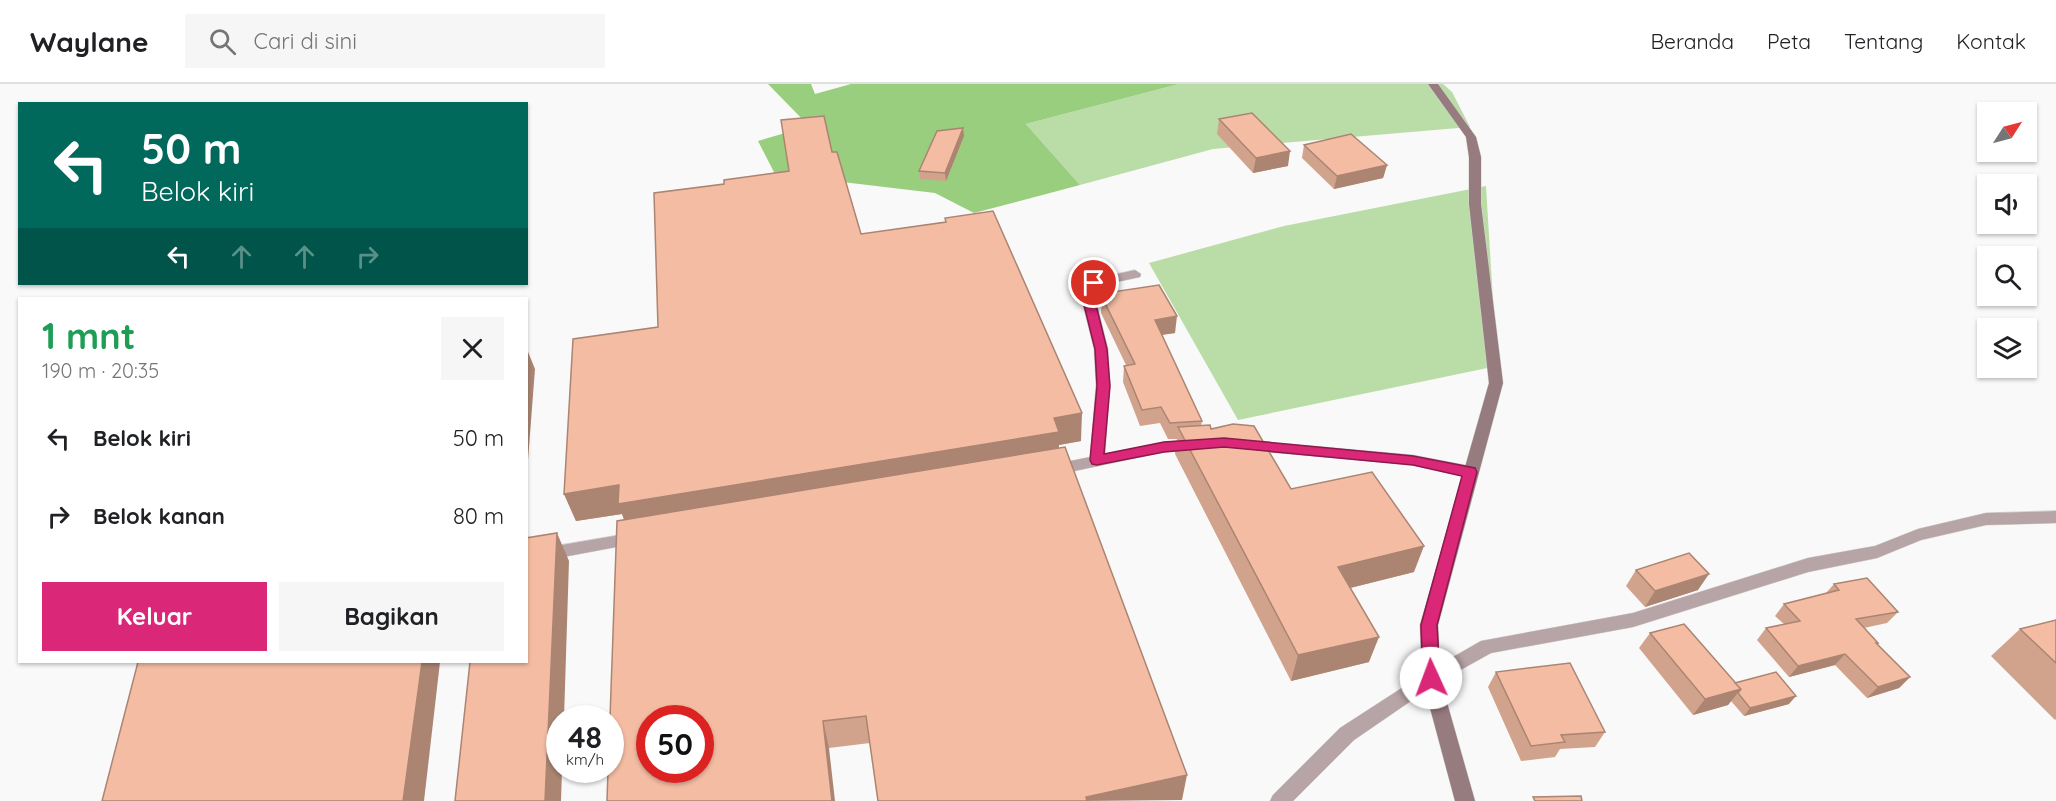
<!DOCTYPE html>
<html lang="id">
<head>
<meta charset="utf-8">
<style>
	body { margin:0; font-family:Quicksand,sans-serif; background:#f6f6f6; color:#202124; height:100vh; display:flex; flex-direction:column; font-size:22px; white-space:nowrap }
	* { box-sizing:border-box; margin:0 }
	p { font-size:20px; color:#757577 }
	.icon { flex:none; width:33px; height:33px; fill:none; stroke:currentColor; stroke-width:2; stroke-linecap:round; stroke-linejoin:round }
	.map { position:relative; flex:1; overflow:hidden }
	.details { position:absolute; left:18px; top:213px; width:510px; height:366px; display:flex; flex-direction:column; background:#fff; border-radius:0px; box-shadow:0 2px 4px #0004 }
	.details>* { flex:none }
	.top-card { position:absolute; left:18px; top:18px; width:510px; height:183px; border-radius:0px; box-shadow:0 2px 4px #0004; background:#00695c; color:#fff; overflow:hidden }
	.needle { width:39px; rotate:54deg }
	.buttons { position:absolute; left:1977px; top:18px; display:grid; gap:12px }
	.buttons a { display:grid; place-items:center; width:60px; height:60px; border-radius:0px; background:#fff; box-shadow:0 2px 4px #0004; font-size:30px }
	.speed { position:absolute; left:546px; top:621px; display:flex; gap:12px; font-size:30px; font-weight:700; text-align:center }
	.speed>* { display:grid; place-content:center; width:78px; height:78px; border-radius:50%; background:#fff; box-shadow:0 2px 4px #0004; line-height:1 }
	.speed small { font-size:15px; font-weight:400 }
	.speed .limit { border:9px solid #d22; background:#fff; color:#111 }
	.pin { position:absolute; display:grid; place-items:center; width:51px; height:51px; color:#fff; margin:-26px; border:3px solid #fff; border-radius:50%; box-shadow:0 2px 6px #0007 }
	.me { position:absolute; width:66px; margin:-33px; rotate:358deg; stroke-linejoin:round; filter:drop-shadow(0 0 4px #0008) }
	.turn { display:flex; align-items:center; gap:21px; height:126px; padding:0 24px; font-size:27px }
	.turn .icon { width:78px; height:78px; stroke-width:2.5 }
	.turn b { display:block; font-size:42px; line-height:51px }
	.lanes { display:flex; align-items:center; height:57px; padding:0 24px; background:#0003; justify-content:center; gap:30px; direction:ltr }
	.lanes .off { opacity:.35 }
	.round { display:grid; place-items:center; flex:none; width:63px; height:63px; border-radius:0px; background:#f6f6f6 }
	.headline { display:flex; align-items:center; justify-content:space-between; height:102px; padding:0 24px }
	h1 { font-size:36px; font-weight:700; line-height:45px; color:#1e9e55 }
	.action { display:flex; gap:12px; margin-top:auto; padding:12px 24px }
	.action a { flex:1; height:69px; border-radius:0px; background:#db2777; color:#fff; font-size:24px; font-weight:700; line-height:69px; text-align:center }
	.action a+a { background:#f6f6f6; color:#202124 }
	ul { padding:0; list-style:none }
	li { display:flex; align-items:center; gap:18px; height:78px; padding:0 24px }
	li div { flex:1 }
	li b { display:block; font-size:22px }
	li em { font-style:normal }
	header { display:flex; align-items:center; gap:36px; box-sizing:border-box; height:84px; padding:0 30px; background:#fff; border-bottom:2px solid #e0e0e0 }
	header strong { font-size:28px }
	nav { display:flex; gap:33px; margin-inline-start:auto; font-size:21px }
	.search { width:420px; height:54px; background:#f6f6f6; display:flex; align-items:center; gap:15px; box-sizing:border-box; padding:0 21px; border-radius:0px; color:#757577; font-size:22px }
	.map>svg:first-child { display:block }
	.green { fill:#badda8 }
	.forest { fill:#99ce7e }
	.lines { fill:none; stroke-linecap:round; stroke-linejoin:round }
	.lane-casing { stroke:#d6d4d3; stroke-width:1 }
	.street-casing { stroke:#d6d4d3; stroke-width:1 }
	.secondary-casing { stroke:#d6d4d3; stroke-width:1 }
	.lane { fill:#b7a4a6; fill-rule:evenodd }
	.street { fill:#b7a4a6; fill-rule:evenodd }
	.secondary { fill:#967b7f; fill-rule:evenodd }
	.wall { fill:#d2a38c }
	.shaded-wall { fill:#ab8472 }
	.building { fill:#f4bda3; stroke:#ab8472; stroke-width:1.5; fill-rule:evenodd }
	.route { fill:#db2777; stroke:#8e194d; stroke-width:1.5 }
</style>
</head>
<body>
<header>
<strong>Waylane</strong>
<div class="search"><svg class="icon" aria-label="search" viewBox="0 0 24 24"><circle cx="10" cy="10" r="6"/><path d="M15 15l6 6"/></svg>Cari di sini</div>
<nav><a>Beranda</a><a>Peta</a><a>Tentang</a><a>Kontak</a></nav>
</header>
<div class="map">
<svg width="2056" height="717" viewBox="0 0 2056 717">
	<rect width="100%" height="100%" fill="#f9f9f9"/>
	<!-- green -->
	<g class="green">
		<polygon points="1179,0 1443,0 1452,8 1470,43 1213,65 1080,101 1026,40"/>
		<polygon points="1486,102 1497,282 1238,336 1149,179 1284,142"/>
	</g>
	<!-- forest -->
	<polygon class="forest" points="768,0 811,0 815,10 851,0 1179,0 1026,40 1080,101 974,129 935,109 775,90 758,57 809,42"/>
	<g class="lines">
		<!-- lane casing -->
		<g class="lane-casing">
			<g id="lane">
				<polygon points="1135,186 1141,190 1140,193 1098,202 1094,209 1108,265 1110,301 1105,370 1164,358 1196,355 1204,360 1196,365 1164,368 1051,392 1046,390 1043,386 1046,382 1090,373 1096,301 1094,265 1080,209 1089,196"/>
				<polygon points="1246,356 1413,371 1470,382 1478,388 1470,394 1413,381 1246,366 1238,361"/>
				<polygon points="637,448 643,450 645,454 643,458 526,480 526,467"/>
			</g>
		</g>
		<!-- street casing -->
		<g class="street-casing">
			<polygon id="street" points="2056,427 2056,439 1986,441 1921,456 1877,474 1808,488 1633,543 1491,569 1437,599 1354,656 1293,717 1270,717 1273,711 1340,644 1425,589 1481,557 1633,529 1808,474 1875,462 1918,445 1986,429"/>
		</g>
		<!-- secondary casing -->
		<g class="secondary-casing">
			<polygon id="secondary" points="1428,0 1438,0 1476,53 1481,73 1481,120 1503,299 1438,541 1440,594 1475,717 1455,717 1422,594 1420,541 1489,299 1469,120 1469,73 1466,53"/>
		</g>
		<!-- lane -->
		<use href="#lane" class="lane"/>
		<!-- street -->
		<use href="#street" class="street"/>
		<!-- secondary -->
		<use href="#secondary" class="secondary"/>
	</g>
	<!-- wall -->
	<g class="wall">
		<polygon points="1219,35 1288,82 1253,89 1217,50"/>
		<polygon points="964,52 946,97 920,95 919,87"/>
		<polygon points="1304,61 1387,81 1383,94 1334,105 1302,74"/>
		<polygon points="832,68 861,150 945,138 945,134 1081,357 1059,361 1058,364 1182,716 870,659 829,664 624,436 622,430 576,437 564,410 658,243 724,100 789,87"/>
		<polygon points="1112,208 1175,249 1162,251 1202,337 1201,342 1211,345 1291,405 1414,488 1350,504 1369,578 1291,597 1175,370 1177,355 1168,355 1160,339 1140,342 1123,298 1124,282 1126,281 1101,229 1102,213 1112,211"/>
		<polygon points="1636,486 1698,506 1645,523 1626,502"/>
		<polygon points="1834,500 1898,528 1887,539 1864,544 1878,559 1877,560 1910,593 1899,604 1867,614 1835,581 1789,593 1757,556 1766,544 1784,540 1775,532 1784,520 1826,509"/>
		<polygon points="2056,536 2056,635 2055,636 1991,572 2020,545"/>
		<polygon points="1650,549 1735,599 1789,620 1744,632 1731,617 1728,621 1693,631 1639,564"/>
		<polygon points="1496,588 1605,648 1595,663 1560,665 1555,673 1521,677 1488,603"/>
	</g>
	<!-- shaded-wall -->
	<g class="shaded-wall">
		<polygon points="963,44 964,52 946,97 945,89"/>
		<polygon points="1290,67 1288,82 1253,89 1256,74"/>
		<polygon points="1387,81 1383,94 1334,105 1337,92"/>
		<polygon points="1177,232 1175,249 1153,252 1155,236"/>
		<polygon points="526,263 535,285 527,389 526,388"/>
		<polygon points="1082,329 1081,357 1059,361 1058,376 629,448 622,430 576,437 564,410"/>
		<polygon points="557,449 569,477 564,634 560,634 560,686 562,686 561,717 545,717"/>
		<polygon points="1424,462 1414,488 1330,509 1338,483"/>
		<polygon points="1709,490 1698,506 1645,523 1655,507"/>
		<polygon points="1379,553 1369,578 1291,597 1298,571"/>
		<polygon points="1845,570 1835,581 1789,593 1798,582"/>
		<polygon points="422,578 440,578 424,717 403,717"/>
		<polygon points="1910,593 1899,604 1867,614 1878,603"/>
		<polygon points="1741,605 1728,621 1693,631 1705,615"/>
		<polygon points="1796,612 1789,620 1744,632 1750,624"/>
		<polygon points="823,637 829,664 835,717 832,717"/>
		<polygon points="1187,691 1182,716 1085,717 1086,713"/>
	</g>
	<!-- building -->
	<g class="building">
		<polygon points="1252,29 1290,67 1256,74 1219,35"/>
		<polygon points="824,32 832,68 837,68 861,150 946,138 945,134 993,127 1082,329 1054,334 1059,348 618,420 619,401 564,410 573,255 658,243 654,109 724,100 724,96 789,87 781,36"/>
		<polygon points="963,44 945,89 919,87 937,47"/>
		<polygon points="1351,50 1387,81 1337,92 1304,61"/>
		<polygon points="1159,201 1177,232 1155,236 1202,337 1170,339 1161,323 1142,326 1124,282 1135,280 1102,213 1113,211 1112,208"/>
		<polygon points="1233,340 1254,342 1291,405 1372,388 1424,462 1338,483 1379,553 1298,571 1178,343 1210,341 1211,345"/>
		<path d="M1065,363L1187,691L1086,713L1087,717H878L866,632L823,637L832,717H607L608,686H610V634L617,437ZM650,634H700V686H650Z"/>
		<polygon points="557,449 545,717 455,717 470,578 526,578 526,454"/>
		<polygon points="1689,469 1709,490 1655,507 1636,486"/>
		<polygon points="1867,494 1898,528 1856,535 1878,559 1876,559 1910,593 1878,603 1845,570 1798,582 1766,544 1800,537 1784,520 1839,506 1834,500"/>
		<polygon points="2056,536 2056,579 2020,545"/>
		<polygon points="1684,540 1741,605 1705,615 1650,549"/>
		<polygon points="138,578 422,578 403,717 102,717"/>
		<polygon points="1570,579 1605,648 1561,651 1565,658 1531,662 1496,588"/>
		<polygon points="1776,588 1796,612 1750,624 1738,609 1741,605 1735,599"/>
		<polygon points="1581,712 1582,717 1535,717 1533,713"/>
	</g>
	<!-- route -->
	<polygon class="route" points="1094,196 1100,199 1093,209 1107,265 1110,302 1104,370 1164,358 1224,354 1413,372 1475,384 1477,388 1437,541 1440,594 1437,599 1425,599 1423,594 1421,541 1462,392 1413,381 1224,363 1164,368 1097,381 1092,380 1090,376 1097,302 1095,265 1081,209 1090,197"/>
</svg>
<div class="buttons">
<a><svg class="needle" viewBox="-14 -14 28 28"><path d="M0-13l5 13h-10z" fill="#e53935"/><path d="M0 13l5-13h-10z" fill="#757577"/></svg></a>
<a><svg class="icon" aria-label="sound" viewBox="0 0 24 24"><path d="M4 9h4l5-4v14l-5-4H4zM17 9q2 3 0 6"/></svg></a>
<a><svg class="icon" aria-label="search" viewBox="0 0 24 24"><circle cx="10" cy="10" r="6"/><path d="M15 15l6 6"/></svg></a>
<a><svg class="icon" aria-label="layers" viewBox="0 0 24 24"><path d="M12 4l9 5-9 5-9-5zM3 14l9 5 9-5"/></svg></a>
</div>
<div class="speed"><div>48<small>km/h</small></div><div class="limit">50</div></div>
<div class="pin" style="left:1094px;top:199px;background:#d93025"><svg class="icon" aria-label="arrive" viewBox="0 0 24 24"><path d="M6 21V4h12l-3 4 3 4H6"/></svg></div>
<svg class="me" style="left:1431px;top:594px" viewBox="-20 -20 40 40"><circle r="19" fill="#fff"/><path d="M0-13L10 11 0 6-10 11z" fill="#db2777"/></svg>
<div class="top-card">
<div class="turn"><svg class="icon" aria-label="left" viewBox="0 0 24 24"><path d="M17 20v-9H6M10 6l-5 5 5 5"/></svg><div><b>50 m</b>Belok kiri</div></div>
<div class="lanes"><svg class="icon" aria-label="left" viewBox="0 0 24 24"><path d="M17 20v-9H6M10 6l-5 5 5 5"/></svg><svg class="icon off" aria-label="ahead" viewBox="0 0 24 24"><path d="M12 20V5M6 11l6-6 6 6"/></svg><svg class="icon off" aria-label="ahead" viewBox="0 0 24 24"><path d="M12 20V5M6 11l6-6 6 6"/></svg><svg class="icon off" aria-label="right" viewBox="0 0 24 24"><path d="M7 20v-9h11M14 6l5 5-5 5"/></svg></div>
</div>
<section class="details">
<div class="headline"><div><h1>1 mnt</h1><p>190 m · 20:35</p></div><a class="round"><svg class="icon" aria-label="close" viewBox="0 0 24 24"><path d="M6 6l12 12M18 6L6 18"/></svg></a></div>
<ul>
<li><svg class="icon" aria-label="left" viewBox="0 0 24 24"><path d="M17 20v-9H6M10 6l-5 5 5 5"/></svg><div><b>Belok kiri</b></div><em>50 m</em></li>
<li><svg class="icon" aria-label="right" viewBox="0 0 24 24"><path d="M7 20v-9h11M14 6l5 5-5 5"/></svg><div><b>Belok kanan</b></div><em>80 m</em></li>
</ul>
<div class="action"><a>Keluar</a><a>Bagikan</a></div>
</section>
</div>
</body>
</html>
